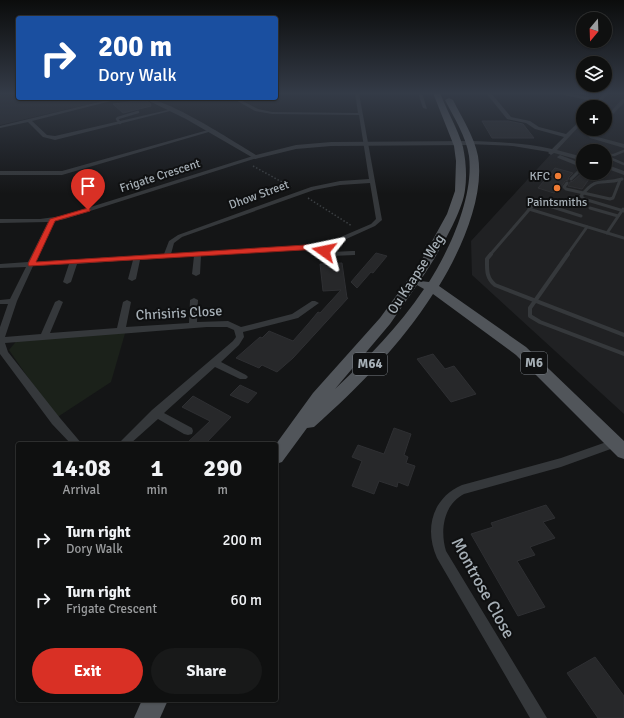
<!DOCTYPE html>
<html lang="en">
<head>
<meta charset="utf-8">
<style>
	body { margin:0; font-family:Signika,sans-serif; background:#181919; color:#f1f3f6; height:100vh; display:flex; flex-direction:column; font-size:15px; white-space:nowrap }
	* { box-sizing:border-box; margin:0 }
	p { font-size:13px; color:#9b9d9f }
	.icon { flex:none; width:22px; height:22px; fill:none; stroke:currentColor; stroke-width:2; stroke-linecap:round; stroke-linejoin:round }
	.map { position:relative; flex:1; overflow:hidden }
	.sheet { position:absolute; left:16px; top:442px; width:262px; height:260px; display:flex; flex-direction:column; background:#0f1010; border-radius:4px; box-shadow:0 1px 3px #0004,0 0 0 1px #2f3030 }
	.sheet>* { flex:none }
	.hud { position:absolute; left:16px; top:16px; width:262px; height:84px; border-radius:4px; box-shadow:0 1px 3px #0004,0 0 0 1px #2f3030; background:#1a4fa0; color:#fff; overflow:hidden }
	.needle { width:26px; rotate:199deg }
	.controls { position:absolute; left:576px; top:12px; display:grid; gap:8px }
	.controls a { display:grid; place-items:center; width:36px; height:36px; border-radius:50%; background:#0f1010; box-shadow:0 1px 3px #0004,0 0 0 1px #2f3030; font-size:20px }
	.pin { position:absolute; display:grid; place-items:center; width:34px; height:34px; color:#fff; margin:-41px -17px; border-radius:50% 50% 50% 0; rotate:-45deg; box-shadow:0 0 4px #0007 }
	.pin .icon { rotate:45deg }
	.me { position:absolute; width:44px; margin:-22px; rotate:282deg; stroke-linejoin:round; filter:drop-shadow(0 0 3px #0008) }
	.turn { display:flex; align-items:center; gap:14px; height:84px; padding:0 16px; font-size:18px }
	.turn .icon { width:52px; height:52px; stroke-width:2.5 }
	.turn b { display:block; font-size:28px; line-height:34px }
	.eta { display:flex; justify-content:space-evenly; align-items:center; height:68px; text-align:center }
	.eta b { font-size:24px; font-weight:700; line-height:28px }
	.cta { display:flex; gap:8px; margin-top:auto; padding:8px 16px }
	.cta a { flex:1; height:46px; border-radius:24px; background:#d93025; color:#fff; font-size:16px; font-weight:700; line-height:46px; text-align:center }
	.cta a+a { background:#181919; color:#f1f3f6 }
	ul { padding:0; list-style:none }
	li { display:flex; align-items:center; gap:12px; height:60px; padding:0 16px }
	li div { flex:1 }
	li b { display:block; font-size:15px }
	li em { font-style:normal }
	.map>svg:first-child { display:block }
	.built { fill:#202123; fill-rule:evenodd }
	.green { fill:#1b211a }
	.building { fill:#27282a; stroke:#2e2f32 }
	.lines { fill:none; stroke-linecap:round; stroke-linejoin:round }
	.path { stroke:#3b3f42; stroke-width:1.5; stroke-dasharray:1.5 2; stroke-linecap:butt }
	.service-far2 { stroke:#35383b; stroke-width:2.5 }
	.service-far1 { stroke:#35383b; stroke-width:3 }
	.service { stroke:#35383b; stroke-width:4 }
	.minor { fill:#35383b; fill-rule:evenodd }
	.tertiary { fill:#35383b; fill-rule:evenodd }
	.primary { fill:#51555a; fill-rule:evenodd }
	.route { fill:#d93025; stroke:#8d1f18 }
	.poi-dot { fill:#ee7b34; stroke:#0f1011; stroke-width:1.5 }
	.labels { text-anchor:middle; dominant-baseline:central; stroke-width:4; stroke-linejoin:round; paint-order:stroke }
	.far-street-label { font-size:12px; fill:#a6afb6; stroke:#0f1011 }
	.far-poi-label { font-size:12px; fill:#a6afb6; stroke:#0f1011; text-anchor:end }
	.shield { fill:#0f1011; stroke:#797f84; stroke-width:1 }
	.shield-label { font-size:13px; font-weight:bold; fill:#a6afb6 }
	.street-label { font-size:14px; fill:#a6afb6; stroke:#0f1011 }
	.near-street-label { font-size:17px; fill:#a6afb6; stroke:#0f1011 }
</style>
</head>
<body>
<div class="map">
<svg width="624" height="718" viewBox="0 0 624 718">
	<rect width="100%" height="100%" fill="#141516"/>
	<!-- built -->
	<g class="built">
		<polygon points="0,93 18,93 18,98 116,98 0,125"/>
		<path d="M607,93H624V414L472,275L471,241L583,119V129H605V107H594ZM583,151H605V173H583Z"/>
	</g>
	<!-- green -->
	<polygon class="green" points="126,330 111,382 56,418 9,350 19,338"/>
	<!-- building -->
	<g class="building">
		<polygon points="145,100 150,103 151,106 123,113 113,104"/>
		<polygon points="482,121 508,121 523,124 534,138 492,138"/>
		<polygon points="555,168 573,173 569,177 568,180 565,181 561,187 559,186 554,193 538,188"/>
		<polygon points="582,173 592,175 582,189 568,186 570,182 573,181"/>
		<polygon points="376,253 387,256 373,273 371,272 357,288 351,282"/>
		<polygon points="342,263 347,298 348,298 293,358 277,372 262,365 259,368 236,358 260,337 262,338 269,331 293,341 308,324 318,312 320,313 341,290 323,291 320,264"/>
		<polygon points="433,354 445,369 454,366 476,394 451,402 417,359"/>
		<polygon points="240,385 257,393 248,403 230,395"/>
		<polygon points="193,396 231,417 205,444 186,444 210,421 182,407"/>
		<polygon points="394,428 411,434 404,455 408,457 406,463 415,466 408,486 398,482 397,487 379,481 374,494 352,486 362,461 352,457 358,445 384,454"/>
		<polygon points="546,505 555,518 543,522 555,538 530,547 535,555 517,561 545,607 518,616 471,534 493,527 491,523"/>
		<polygon points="595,657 624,696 624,718 598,718 567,673"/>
	</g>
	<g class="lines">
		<!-- path -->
		<g class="path">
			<polyline points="253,166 291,187"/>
			<polyline points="308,198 352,226"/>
		</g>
		<!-- service-far2 -->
		<g class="service-far2">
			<polyline points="120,123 117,119 118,118 138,112"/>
			<polyline points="605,155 614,155 624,151"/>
			<polyline points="605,156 624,164"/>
		</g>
		<!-- service-far1 -->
		<g class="service-far1">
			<polyline points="571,179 583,167"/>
			<path d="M622,179C602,186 598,174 581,196L584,199L624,211"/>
			<polyline points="567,183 564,187 566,189 610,199 613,198 620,180"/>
			<polyline points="590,208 618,216"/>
			<polyline points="529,209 624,238"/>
			<polyline points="607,233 623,209"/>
			<polyline points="490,255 534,204 540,203 581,216"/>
			<polyline points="567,255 587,227"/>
		</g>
		<!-- service -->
		<g class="service">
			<path d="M491,254L487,259C487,269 486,278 495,285L624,335"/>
			<polyline points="568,254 530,308 530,316 540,322 624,354"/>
		</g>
		<!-- minor -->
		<g class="minor">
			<path d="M355,93H359L382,220L375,226L333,245L327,247V250L332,252L352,251H355V255L331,256L321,253L320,248L201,256L200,274L196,276L192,274L194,256L140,260L136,279L132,281L128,279L133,260L77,264L71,282L67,284L63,282L69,264L33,266L17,301L5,337L41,334L55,302L59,300L63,302L50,333L117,328L123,302L127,300L131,302L126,327L189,323L190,300L194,298L198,300L197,322L228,321L241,327L292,314L312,301H315L319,303L298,318L243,332L244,337L239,345L221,362L246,375L248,377L246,379H240L215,367L164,413L192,428L193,431L192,434L188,435L184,434L158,419L130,444H118L152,410L233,341L236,337L234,330L227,327H207L5,343L8,352L60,418L82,444H71L52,424L0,354V327L8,304H0V300L10,299L26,267L0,268V264L28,262L48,222L0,223V219H40L62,216L253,156H257V158L65,219L55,221L36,262L164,254L169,241L178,235L311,187L340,181L369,179L359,115L272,114L255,111L232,98H237L258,109L272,112L358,113ZM370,183L376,219L371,224L329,242L316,245L171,254L174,243L182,237L314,190L340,185Z"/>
			<polygon points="418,93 422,93 427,109 423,108"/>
			<path d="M486,93H491L511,117L530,121L539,127L566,134L583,118V122L557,150L583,157V161L554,153L551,155L548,153L549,152L513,146L468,144L467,143L470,141C498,142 525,143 552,149L564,137L535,129L526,123L507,119Z"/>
			<polygon points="555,93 566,93 599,99 604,93 609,93 596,107 592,107 596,102"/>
			<polygon points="115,98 123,98 32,121 47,135 55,136 172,109 174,110 55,140 43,137 28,122 0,128 0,126"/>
			<polygon points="622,99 624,99 624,103 605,122 605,118"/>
			<polygon points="594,129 599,129 594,136 624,144 624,148 590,138 588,136"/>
			<polygon points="208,130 212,131 62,175 0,175 0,171 62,171"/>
			<polygon points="560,155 583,164 583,168 558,158 557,157"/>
			<polygon points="605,164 624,171 624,175 605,168"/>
			<path d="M615,439L619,440L620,443L619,446L561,467L464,494C443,505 440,531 446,551L547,718H530L437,558C424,529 432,498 462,485L561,458Z"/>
		</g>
		<!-- tertiary -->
		<path class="tertiary" d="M143,98C167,98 233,141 256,155L296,145L331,142L470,141L473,143L470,145L331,146L296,149L255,159L186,119Z"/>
		<!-- primary -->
		<g class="primary">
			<path d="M433,93H440C447,111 458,129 463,147C466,161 467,177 465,190C462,215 434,260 420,281L429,282C450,249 474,196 469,156C466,136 454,118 445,100L449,98L453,100C462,118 474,136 478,156C485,197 460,252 439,286L526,347L624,441V459L618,457L516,355L433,294C401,344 359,387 314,427L307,428L282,462L276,464V444L313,393L380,318L420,263L447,214L455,191L456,161L454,146ZM417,285L424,289C399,326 368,358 335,389L390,324Z"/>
			<polygon points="142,700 168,700 160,718 134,718"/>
		</g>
	</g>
	<!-- sky -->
	<linearGradient id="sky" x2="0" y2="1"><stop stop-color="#0b0c0c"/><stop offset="0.48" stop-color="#343b47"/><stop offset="1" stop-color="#343b47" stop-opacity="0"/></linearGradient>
	<rect width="624" height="194" fill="url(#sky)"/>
	<!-- route -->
	<polygon class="route" points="88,208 90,209 90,211 55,221 36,262 322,244 325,245 328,251 327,253 322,253 320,249 29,266 28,264 50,219"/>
	<!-- markers -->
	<g class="poi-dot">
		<circle cx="558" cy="176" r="4"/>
		<circle cx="557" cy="188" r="4"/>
	</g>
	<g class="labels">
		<!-- far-street labels -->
		<g class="far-street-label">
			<text transform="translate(160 176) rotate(-18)">Frigate Crescent</text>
			<text transform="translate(259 195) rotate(-20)">Dhow Street</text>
		</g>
		<!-- far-poi labels -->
		<g class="far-poi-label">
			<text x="550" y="176">KFC</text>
			<text x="557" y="202" text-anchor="middle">Paintsmiths</text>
		</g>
		<!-- shield labels -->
		<g class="shield">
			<rect x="521" y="352" width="26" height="22" rx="3"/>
			<rect x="353" y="353" width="34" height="22" rx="3"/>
		</g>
		<g class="shield-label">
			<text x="534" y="363">M6</text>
			<text x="370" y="364">M64</text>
		</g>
		<!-- street labels -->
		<g class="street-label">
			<text transform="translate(416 274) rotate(-57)">Ou Kaapse Weg</text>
			<text transform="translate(179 313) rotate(-3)">Chrisiris Close</text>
		</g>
		<!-- near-street labels -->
		<g class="near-street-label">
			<text transform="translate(483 588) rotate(61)">Montrose Close</text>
		</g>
	</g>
</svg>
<div class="controls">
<a><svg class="needle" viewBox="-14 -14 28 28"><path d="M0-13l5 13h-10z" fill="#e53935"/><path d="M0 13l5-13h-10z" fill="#9b9d9f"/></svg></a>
<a><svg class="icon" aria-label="layers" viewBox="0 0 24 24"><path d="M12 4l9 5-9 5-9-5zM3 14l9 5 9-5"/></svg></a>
<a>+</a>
<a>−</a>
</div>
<div class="pin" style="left:88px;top:210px;background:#d93025"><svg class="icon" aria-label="arrive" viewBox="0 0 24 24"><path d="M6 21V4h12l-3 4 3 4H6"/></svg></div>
<svg class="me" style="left:324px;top:251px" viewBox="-20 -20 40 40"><path d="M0-17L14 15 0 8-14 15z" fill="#d93025" stroke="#fff" stroke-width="4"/></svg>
<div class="hud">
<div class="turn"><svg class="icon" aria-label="right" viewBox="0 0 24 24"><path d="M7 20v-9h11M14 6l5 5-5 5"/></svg><div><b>200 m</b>Dory Walk</div></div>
</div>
<section class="sheet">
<div class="eta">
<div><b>14:08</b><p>Arrival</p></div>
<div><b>1</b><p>min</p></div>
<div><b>290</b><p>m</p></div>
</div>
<ul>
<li><svg class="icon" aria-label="right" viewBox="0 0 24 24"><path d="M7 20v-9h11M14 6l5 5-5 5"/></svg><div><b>Turn right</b><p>Dory Walk</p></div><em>200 m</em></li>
<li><svg class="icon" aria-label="right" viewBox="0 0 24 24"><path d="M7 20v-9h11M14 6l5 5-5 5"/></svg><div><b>Turn right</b><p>Frigate Crescent</p></div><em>60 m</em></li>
</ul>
<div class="cta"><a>Exit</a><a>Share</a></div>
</section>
</div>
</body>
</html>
